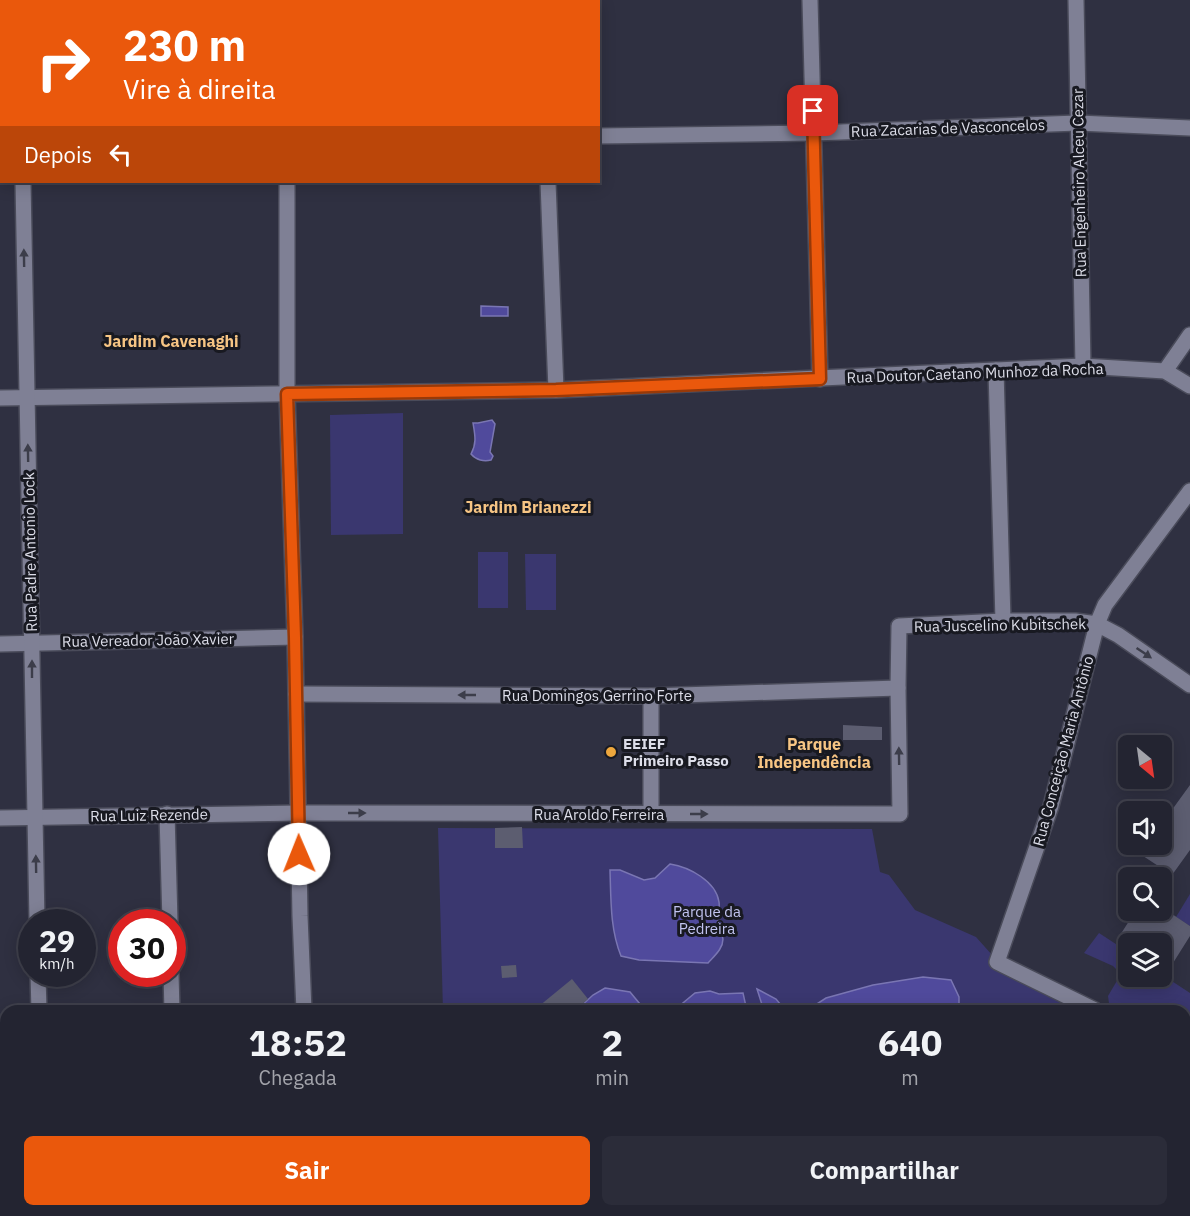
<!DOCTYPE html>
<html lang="pt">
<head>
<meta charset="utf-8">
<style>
	body { margin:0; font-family:"IBM Plex Sans",sans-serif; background:#2b2c39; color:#f1f3f6; height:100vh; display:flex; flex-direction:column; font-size:22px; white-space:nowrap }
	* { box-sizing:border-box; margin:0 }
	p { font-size:20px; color:#a3a4ab }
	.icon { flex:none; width:33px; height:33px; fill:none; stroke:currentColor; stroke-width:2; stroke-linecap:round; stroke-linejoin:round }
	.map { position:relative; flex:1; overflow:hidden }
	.drawer { position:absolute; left:0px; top:1005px; width:1191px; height:212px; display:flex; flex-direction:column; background:#232431; border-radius:18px 18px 0 0; box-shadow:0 3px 15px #0003,0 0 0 2px #40414d }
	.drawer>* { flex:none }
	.banner { position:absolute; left:0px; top:0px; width:600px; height:183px; box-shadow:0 3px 15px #0003,0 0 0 2px #40414d; background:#ea580c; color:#fff; overflow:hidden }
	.needle { width:39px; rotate:151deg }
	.controls { position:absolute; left:1118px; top:735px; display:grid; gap:12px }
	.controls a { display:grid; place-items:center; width:54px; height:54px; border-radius:9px; background:#232431; box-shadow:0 3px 15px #0003,0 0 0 2px #40414d; font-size:30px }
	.speed { position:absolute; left:18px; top:909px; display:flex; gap:12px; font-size:30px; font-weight:700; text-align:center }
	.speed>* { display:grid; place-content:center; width:78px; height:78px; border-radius:50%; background:#232431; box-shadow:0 3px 15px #0003,0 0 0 2px #40414d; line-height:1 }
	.speed small { font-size:15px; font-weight:400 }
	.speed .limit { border:9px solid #d22; background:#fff; color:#111 }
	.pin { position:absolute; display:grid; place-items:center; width:51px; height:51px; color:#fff; margin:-26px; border-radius:12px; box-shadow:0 3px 9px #0006 }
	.me { position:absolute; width:66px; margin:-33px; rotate:359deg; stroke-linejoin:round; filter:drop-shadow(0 0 4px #0008) }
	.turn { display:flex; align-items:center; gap:21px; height:126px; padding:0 24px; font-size:27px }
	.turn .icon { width:78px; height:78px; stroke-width:2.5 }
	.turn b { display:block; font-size:42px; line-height:51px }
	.then { display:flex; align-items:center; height:57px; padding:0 24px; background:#0003; gap:12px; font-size:22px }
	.eta { display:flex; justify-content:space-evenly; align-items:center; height:102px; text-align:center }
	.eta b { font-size:36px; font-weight:800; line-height:42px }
	.button { display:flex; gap:12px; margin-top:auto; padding:12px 24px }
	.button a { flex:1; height:69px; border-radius:9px; background:#ea580c; color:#fff; font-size:24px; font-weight:800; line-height:69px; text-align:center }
	.button a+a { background:#2b2c39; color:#f1f3f6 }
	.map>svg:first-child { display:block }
	.green { fill:#3a376f }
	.water { fill:#504a9c; stroke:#7a76b3; stroke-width:1.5 }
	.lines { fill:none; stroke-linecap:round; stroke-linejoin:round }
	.stream { stroke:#7a76b3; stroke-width:4 }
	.building { fill:#5c5d70 }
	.minor-casing { stroke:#4a4b5a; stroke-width:18 }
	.tertiary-casing { stroke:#4a4b5a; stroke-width:18 }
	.secondary-casing { stroke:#4a4b5a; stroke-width:18 }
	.minor { stroke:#7f8095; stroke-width:15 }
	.tertiary { stroke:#7f8095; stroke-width:15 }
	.secondary { stroke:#7f8095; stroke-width:15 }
	.oneway { fill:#3c3d4a }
	.route-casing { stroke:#983908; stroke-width:15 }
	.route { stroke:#ea580c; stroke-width:10 }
	.poi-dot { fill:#eea73d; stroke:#181921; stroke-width:2 }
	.labels { text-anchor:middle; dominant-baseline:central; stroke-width:6; stroke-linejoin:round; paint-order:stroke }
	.street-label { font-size:15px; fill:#dddee9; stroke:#181921 }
	.poi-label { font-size:15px; font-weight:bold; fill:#dddee9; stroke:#181921; text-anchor:start }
	.park-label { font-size:15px; fill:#c2c4f1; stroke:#181921 }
	.neighbourhood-label { font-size:16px; font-weight:bold; fill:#f7c584; stroke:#181921 }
</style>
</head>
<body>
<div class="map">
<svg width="1190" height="1216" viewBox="0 0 1190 1216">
	<rect width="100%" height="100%" fill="#2f3041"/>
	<!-- green -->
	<g class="green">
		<polygon points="403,413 403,534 331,535 330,415"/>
		<rect x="478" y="552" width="30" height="56"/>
		<polygon points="525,554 556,554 556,610 526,610"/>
		<polygon points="438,828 872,829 880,872 889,875 915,910 976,937 1010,975 1087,1011 443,1011"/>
		<polygon points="1190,894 1190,926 1176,917"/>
		<polygon points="1099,933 1128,952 1128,976 1161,976 1161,974 1190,993 1190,1216 1136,1216 1132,1211 1185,1210 1185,1011 1110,1011 1108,996 1121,974 1113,966 1084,953"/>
		<polygon points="0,1136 6,1136 6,1210 35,1211 35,1216 0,1216"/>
		<polygon points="288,1211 948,1211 939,1216 288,1216"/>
	</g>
	<!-- water -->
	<g class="water">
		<polygon points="481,306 508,307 508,316 481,316"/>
		<path d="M492,420L495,424L490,452L493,456L491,460C484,462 476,460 471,454C477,443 475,435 473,423H478Z"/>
		<path d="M670,864C689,867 716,881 719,902C720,908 718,915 718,921C719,927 722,933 723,939C723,949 714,956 708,963L639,960L621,956C610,929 611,899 610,870H620L644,880L655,878Z"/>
		<polygon points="923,977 951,980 959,997 959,1011 806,1011 826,998 873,985"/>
		<polygon points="605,988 630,992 640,1004 655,1009 678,1007 695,993 710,991 719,994 743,993 747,1011 579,1011 579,1008 593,995"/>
		<polygon points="757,989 776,999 786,1011 764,1011"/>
		<polygon points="476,1211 722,1211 720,1216 483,1216"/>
		<polygon points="743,1211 743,1210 829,1211 814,1216 741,1216"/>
	</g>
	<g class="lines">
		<!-- stream -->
		<polyline class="stream" points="1185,1185 1190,1192"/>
	</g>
	<!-- building -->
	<g class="building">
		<polygon points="843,725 882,727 882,740 843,740"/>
		<polygon points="1190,785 1190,850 1172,875 1140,854 1147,844 1161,844 1161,825"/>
		<polygon points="522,827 523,848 495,848 495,828"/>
		<polygon points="1136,910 1166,910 1190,926 1190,936 1168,971 1161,967 1161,944 1122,944 1117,940"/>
		<polygon points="516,965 517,977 502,978 501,966"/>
		<polygon points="572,979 588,999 574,1011 533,1011"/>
	</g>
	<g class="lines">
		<!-- minor casing -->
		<g class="minor-casing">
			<g id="minor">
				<polyline points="284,0 284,2"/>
				<polyline points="545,0 545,2"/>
				<polyline points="810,0 820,379"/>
				<polyline points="1076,0 1083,366"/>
				<polyline points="287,182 287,394 295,637 300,916 304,1011"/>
				<polyline points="548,182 556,390"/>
				<polyline points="996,370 1003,621"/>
				<polyline points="1165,371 1190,335"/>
				<polyline points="0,398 556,390 1083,366 1165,371 1190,386"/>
				<polyline points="0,644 295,637"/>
				<polyline points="296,694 651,696 898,688"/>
				<polyline points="167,814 170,922"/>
				<polyline points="651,814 651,696"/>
				<polyline points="0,818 299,813 900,814 898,688 899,626 1003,621 1075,621 1097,624 1118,635 1190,685"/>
				<polyline points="171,974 172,1011"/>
				<polyline points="1095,1010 997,962 1051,806 1097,624 1105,605 1190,491"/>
				<polyline points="0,1130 6,1129"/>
				<polyline points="177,1210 177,1216"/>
				<polyline points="283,1210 283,1216"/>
			</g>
		</g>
		<!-- tertiary casing -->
		<g class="tertiary-casing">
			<g id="tertiary">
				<polyline points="598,136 814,133 1078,123 1190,128"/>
				<polyline points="0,145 2,145"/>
			</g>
		</g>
		<!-- secondary casing -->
		<g class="secondary-casing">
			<g id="secondary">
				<polyline points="19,0 19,2"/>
				<polyline points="23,182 37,922"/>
				<polyline points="38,974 39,1011"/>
				<polyline points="44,1210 44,1216"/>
			</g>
		</g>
		<!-- minor -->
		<use href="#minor" class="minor"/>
		<!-- tertiary -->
		<use href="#tertiary" class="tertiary"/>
		<!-- secondary -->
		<use href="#secondary" class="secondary"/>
	</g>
	<!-- one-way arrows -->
	<defs><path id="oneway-solid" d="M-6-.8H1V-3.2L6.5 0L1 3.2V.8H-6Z" transform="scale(1.5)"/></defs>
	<g class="oneway">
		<use href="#oneway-solid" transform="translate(24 258) rotate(-91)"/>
		<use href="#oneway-solid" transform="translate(28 453) rotate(-91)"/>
		<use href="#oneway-solid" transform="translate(1144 653) rotate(34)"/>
		<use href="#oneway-solid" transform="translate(32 669) rotate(-90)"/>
		<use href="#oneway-solid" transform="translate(467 695) rotate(-180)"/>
		<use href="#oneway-solid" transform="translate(899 756) rotate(-91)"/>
		<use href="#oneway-solid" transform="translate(357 813)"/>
		<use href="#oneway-solid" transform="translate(699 814)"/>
		<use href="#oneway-solid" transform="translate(36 864) rotate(-91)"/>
	</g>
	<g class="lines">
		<!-- route casing -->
		<g class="route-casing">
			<polyline id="route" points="299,854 295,637 287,394 556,390 820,379 813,111"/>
		</g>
		<!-- route -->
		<use href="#route" class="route"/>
	</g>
	<!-- markers -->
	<circle class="poi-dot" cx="611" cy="752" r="6"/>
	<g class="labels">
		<!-- street labels -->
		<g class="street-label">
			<text transform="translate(948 128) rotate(-2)">Rua Zacarias de Vasconcelos</text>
			<text transform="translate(1079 183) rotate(-91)">Rua Engenheiro Alceu Cezar</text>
			<text transform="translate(975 373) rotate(-2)">Rua Doutor Caetano Munhoz da Rocha</text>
			<text transform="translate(30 552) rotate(-91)">Rua Padre Antonio Lock</text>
			<text transform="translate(1000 625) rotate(-1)">Rua Juscelino Kubitschek</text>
			<text transform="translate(148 640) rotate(-1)">Rua Vereador João Xavier</text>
			<text x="597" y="695">Rua Domingos Gerrino Forte</text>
			<text transform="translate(1063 751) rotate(-75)">Rua Conceição Maria Antônio</text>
			<text x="599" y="814">Rua Aroldo Ferreira</text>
			<text transform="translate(149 815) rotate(-1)">Rua Luiz Rezende</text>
		</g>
		<!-- poi labels -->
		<g class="poi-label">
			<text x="623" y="743">EEIEF<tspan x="623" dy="17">Primeiro Passo</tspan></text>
		</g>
		<!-- park labels -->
		<g class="park-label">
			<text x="707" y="911">Parque da<tspan x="707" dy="17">Pedreira</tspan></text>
		</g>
		<!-- neighbourhood labels -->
		<g class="neighbourhood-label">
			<text x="171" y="341">Jardim Cavenaghi</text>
			<text x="528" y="507">Jardim Brianezzi</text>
			<text x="814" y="744">Parque<tspan x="814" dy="18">Independência</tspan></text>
		</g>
	</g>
</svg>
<div class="controls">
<a><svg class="needle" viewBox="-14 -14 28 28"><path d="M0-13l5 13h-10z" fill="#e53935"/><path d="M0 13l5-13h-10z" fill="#a3a4ab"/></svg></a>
<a><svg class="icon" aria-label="sound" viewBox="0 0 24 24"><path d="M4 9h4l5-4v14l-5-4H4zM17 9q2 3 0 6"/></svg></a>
<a><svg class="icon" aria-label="search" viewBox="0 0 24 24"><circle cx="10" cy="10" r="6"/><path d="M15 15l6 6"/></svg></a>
<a><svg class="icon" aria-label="layers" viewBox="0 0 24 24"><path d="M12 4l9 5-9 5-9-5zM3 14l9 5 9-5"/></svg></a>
</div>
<div class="speed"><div>29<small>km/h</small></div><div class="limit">30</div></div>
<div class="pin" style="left:813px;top:111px;background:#d93025"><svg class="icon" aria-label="arrive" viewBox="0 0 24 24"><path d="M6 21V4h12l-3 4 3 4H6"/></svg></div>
<svg class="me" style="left:299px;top:854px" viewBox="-20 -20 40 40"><circle r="19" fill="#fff"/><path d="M0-13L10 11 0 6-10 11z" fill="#ea580c"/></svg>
<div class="banner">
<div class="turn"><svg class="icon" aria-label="right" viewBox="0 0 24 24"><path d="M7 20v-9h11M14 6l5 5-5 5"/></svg><div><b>230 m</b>Vire à direita</div></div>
<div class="then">Depois<svg class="icon" aria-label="left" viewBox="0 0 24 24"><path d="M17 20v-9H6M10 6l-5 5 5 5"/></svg></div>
</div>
<section class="drawer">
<div class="eta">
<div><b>18:52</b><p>Chegada</p></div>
<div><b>2</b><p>min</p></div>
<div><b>640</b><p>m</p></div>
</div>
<div class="button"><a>Sair</a><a>Compartilhar</a></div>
</section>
</div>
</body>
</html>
